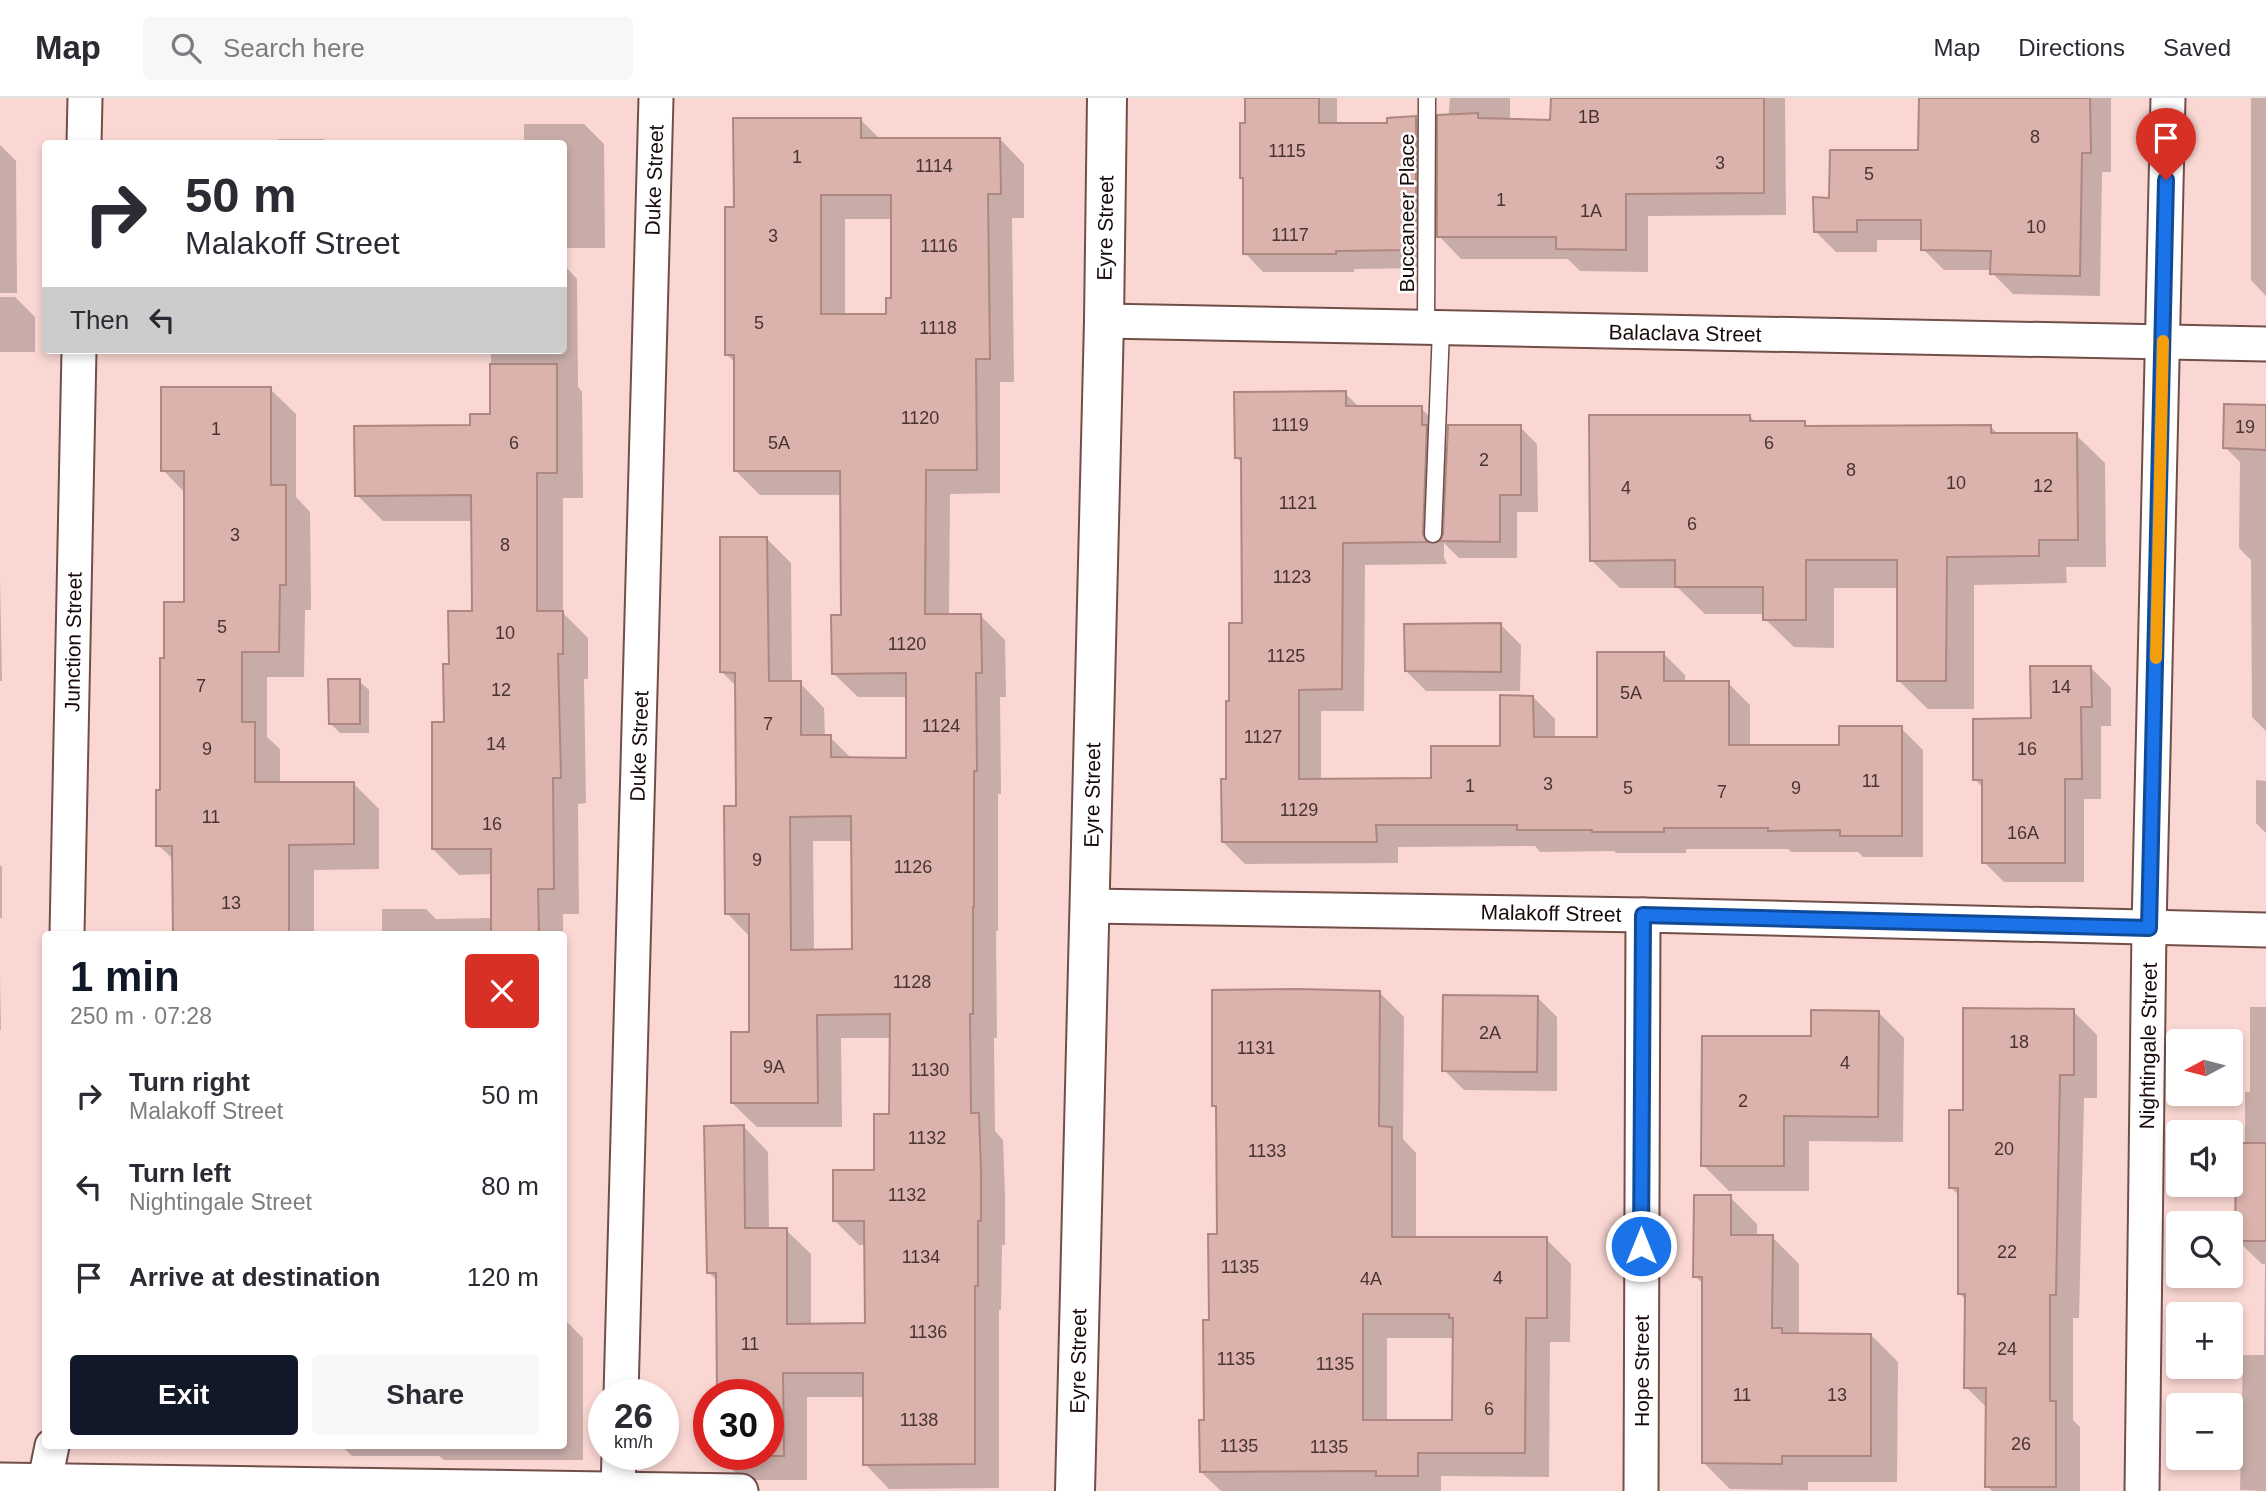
<!DOCTYPE html>
<html lang="en">
<head>
<meta charset="utf-8">
<style>
	body { margin:0; font-family:Arial,sans-serif; background:#f7f7f7; color:#2b2b33; height:100vh; display:flex; flex-direction:column; font-size:26px; white-space:nowrap }
	* { box-sizing:border-box; margin:0 }
	p { font-size:23px; color:#7c7c81 }
	.icon { flex:none; width:38px; height:38px; fill:none; stroke:currentColor; stroke-width:2; stroke-linecap:round; stroke-linejoin:round }
	.map { position:relative; flex:1; overflow:hidden }
	.drawer { position:absolute; left:42px; top:833px; width:525px; height:518px; display:flex; flex-direction:column; background:#fff; border-radius:7px; box-shadow:0 4px 10px #0003 }
	.drawer>* { flex:none }
	.hud { position:absolute; left:42px; top:42px; width:525px; height:214px; border-radius:7px; box-shadow:0 4px 10px #0003; background:#fff; color:#2b2b33; overflow:hidden }
	.needle { width:46px; rotate:263deg }
	.fabs { position:absolute; left:2166px; top:931px; display:grid; gap:14px }
	.fabs a { display:grid; place-items:center; width:77px; height:77px; border-radius:7px; background:#fff; box-shadow:0 4px 10px #0003; font-size:35px }
	.speed { position:absolute; left:588px; top:1281px; display:flex; gap:14px; font-size:35px; font-weight:700; text-align:center }
	.speed>* { display:grid; place-content:center; width:91px; height:91px; border-radius:50%; background:#fff; box-shadow:0 4px 10px #0003; line-height:1 }
	.speed small { font-size:18px; font-weight:400 }
	.speed .limit { border:10px solid #d22; background:#fff; color:#111 }
	.pin { position:absolute; display:grid; place-items:center; width:60px; height:60px; color:#fff; margin:-72px -30px; border-radius:50% 50% 50% 0; rotate:-45deg; box-shadow:0 0 7px #0007 }
	.pin .icon { rotate:45deg }
	.me { position:absolute; width:77px; margin:-38px; rotate:0deg; stroke-linejoin:round; filter:drop-shadow(0 0 5px #0008) }
	.turn { display:flex; align-items:center; gap:24px; height:147px; padding:0 28px; font-size:32px }
	.turn .icon { width:91px; height:91px; stroke-width:2.5 }
	.turn b { display:block; font-size:49px; line-height:60px }
	.then { display:flex; align-items:center; height:66px; padding:0 28px; background:#0003; gap:14px; font-size:26px }
	.round { display:grid; place-items:center; flex:none; width:74px; height:74px; border-radius:7px; background:#f7f7f7 }
	.headline { display:flex; align-items:center; justify-content:space-between; height:119px; padding:0 28px }
	h1 { font-size:42px; font-weight:600; line-height:52px; color:#111827 }
	.cta { display:flex; gap:14px; margin-top:auto; padding:14px 28px }
	.cta a { flex:1; height:80px; border-radius:7px; background:#111827; color:#fff; font-size:28px; font-weight:600; line-height:80px; text-align:center }
	.cta a+a { background:#f7f7f7; color:#2b2b33 }
	ul { padding:0; list-style:none }
	li { display:flex; align-items:center; gap:21px; height:91px; padding:0 28px }
	li div { flex:1 }
	li b { display:block; font-size:26px }
	li em { font-style:normal }
	header { display:flex; align-items:center; gap:42px; box-sizing:border-box; height:98px; padding:0 35px; background:#fff; border-bottom:2px solid #e1e1e2 }
	header strong { font-size:33px }
	nav { display:flex; gap:38px; margin-inline-start:auto; font-size:24px }
	.search { width:490px; height:63px; background:#f7f7f7; display:flex; align-items:center; gap:18px; box-sizing:border-box; padding:0 24px; border-radius:7px; color:#7c7c81; font-size:26px }
	.map>svg:first-child { display:block }
	.shadow { fill:#0003; fill-rule:evenodd }
	.building { fill:#dcb3ac; stroke:#ae8781; stroke-width:2; fill-rule:evenodd }
	.lines { fill:none; stroke-linecap:round; stroke-linejoin:round }
	.service-casing { stroke:#724e49; stroke-width:19 }
	.minor-casing { stroke:#724e49; stroke-width:37 }
	.secondary-casing { stroke:#724e49; stroke-width:42 }
	.service { stroke:#fff; stroke-width:16 }
	.minor { stroke:#fff; stroke-width:33 }
	.secondary { stroke:#fff; stroke-width:38 }
	.route-casing { stroke:#114b97; stroke-width:18 }
	.route { stroke:#1a73e8; stroke-width:12 }
	.slow { stroke:#f59e0b; stroke-width:12 }
	.labels { text-anchor:middle; dominant-baseline:central; stroke-width:5; stroke-linejoin:round; paint-order:stroke }
	.number-label { font-size:18px; fill:#493432 }
	.street-label { font-size:21px; fill:#180a09; stroke:#fff }
</style>
</head>
<body>
<header>
<strong>Map</strong>
<div class="search"><svg class="icon" aria-label="search" viewBox="0 0 24 24"><circle cx="10" cy="10" r="6"/><path d="M15 15l6 6"/></svg>Search here</div>
<nav><a>Map</a><a>Directions</a><a>Saved</a></nav>
</header>
<div class="map">
<svg width="2266" height="1393" viewBox="0 0 2266 1393">
	<rect width="100%" height="100%" fill="#fad7d2"/>
	<!-- shadow -->
	<g class="shadow">
		<polygon points="1247,0 1337,0 1337,27 1389,27 1416,20 1434,38 1427,170 1354,171 1354,174 1263,174 1245,155 1245,83 1242,80 1247,27"/>
		<polygon points="1450,0 1510,0 1510,23 1552,23 1552,0 1785,0 1786,117 1648,118 1648,174 1580,173 1568,161 1461,161 1439,138"/>
		<polygon points="1921,0 2111,0 2111,74 2102,74 2100,198 2013,196 1992,175 1992,172 1944,172 1923,151 1923,142 1877,142 1877,154 1836,154 1815,133 1831,101 1920,54"/>
		<polygon points="2251,0 2266,0 2266,198 2251,182"/>
		<path d="M861,22L881,42L1000,41L1024,66V120H1012L1014,284H1000V395L950,396L949,518H981L1005,542L1006,599H1000L1001,696H998V833H996L997,940H994L995,1033L1003,1042L1005,1097V1147H1002L1001,1212H999V1390L889,1391L865,1366L864,1299H807V1382H743L719,1358L768,1356V1297L718,1183L709,1175L744,1029L768,1054L769,1132H786L811,1156V1227L867,1226L866,1147H859L835,1123L876,1073L891,1018V940H841L842,1029H757L732,1005L751,936V840L727,815L738,710L737,589L722,574L767,441L791,465L792,585H800L824,610L825,639H830L852,661H908V599H858L833,575L843,518L842,397H760L736,373V265L727,257L735,111ZM845,121H892L893,202L888,217L845,218ZM813,743H853V853H814Z"/>
		<polygon points="524,26 584,26 604,46 605,150 564,150 564,46 524,46"/>
		<polygon points="278,41 324,41 328,46 278,46"/>
		<polygon points="0,47 16,63 17,195 0,195"/>
		<polygon points="564,167 577,181 578,289 582,294 583,400 563,400 563,515 588,540 588,581 584,581 586,705 578,706 579,816 563,816 565,1011 564,1011 564,836 382,836 382,811 426,811 436,821 493,820 493,776 459,777 433,751 450,568 474,515 473,423 383,423 357,397 491,317 491,252 564,252"/>
		<polygon points="0,199 15,199 35,219 35,254 0,254"/>
		<polygon points="270,291 296,316 296,399 310,414 311,512 305,512 304,579 267,579 267,639 280,651 280,685 353,685 379,711 379,771 314,772 314,836 174,836 174,762 158,747 166,562 185,506 185,395 163,372"/>
		<polygon points="1345,295 1360,310 1421,310 1443,332 1443,346 1449,352 1520,329 1537,346 1538,414 1517,414 1517,460 1459,460 1444,445 1444,459 1447,466 1365,467 1364,613 1321,613 1321,682 1433,682 1502,650 1533,599 1555,621 1555,641 1599,641 1663,555 1685,577 1685,585 1728,585 1750,607 1750,649 1841,649 1901,630 1923,652 1923,759 1863,759 1858,754 1791,754 1788,751 1686,751 1686,755 1616,755 1614,753 1540,754 1535,748 1398,749 1398,765 1245,766 1223,744 1231,605 1243,527 1243,366 1237,360"/>
		<polygon points="2266,309 2266,633 2252,619 2251,462 2239,450 2240,364 2225,349"/>
		<polygon points="1750,318 1756,325 1804,325 1810,330 1990,328 1998,336 2076,337 2105,365 2106,469 2066,469 2067,485 1974,487 1974,611 1928,611 1899,583 1899,490 1834,490 1834,550 1794,549 1765,521 1765,516 1705,516 1678,490 1620,490 1591,462"/>
		<polygon points="0,478 2,583 0,583"/>
		<polygon points="1501,527 1521,547 1520,593 1426,593 1406,573"/>
		<polygon points="2091,570 2111,590 2111,628 2101,628 2101,701 2084,701 2084,784 2004,784 1984,764 1983,690 1975,681 2032,622"/>
		<polygon points="359,583 369,592 369,635 340,635 330,625"/>
		<polygon points="2256,682 2266,683 2266,735 2256,725"/>
		<polygon points="0,767 2,769 2,820 0,820"/>
		<polygon points="0,877 1,932 0,932"/>
		<path d="M1379,894L1404,919L1403,1041L1416,1055V1141H1546L1571,1166L1570,1244H1550L1549,1379L1441,1378V1393H1221L1201,1374L1219,1137L1218,1011L1214,1007ZM1387,1240H1454V1324H1387Z"/>
		<polygon points="1537,899 1557,919 1557,993 1464,992 1444,972"/>
		<polygon points="2250,909 2266,909 2266,1393 2240,1392 2243,1257 2264,1257 2265,1166 2262,1166 2237,1142 2245,1072 2245,994 2250,994"/>
		<polygon points="2073,913 2097,937 2097,1000 2084,1000 2079,1220 2073,1220 2073,1322 2080,1329 2080,1393 1992,1393 1987,1388 1988,1311 1966,1289 1966,1202 1960,1196 1960,1098 1950,1089 1965,1014"/>
		<polygon points="1878,914 1904,940 1903,1044 1809,1043 1809,1093 1729,1093 1703,1067 1812,940"/>
		<polygon points="1730,1099 1757,1126 1757,1139 1772,1139 1799,1166 1799,1236 1871,1237 1898,1264 1897,1384 1808,1384 1808,1392 1730,1391 1703,1364 1704,1187 1695,1178"/>
		<polygon points="564,1221 583,1240 583,1362 444,1362 439,1358 352,1358 342,1348 564,1348"/>
		<polygon points="176,1348 265,1348 265,1350 179,1350"/>
	</g>
	<!-- building -->
	<g class="building">
		<polygon points="1245,0 1319,0 1319,25 1387,25 1387,20 1416,18 1416,139 1409,139 1409,152 1336,153 1336,156 1243,156 1243,80 1240,80 1240,25 1245,25"/>
		<polygon points="1551,0 1764,0 1764,95 1626,96 1626,152 1556,151 1556,139 1437,139 1437,17 1478,15 1478,20 1550,22"/>
		<polygon points="1919,0 2090,0 2091,55 2082,55 2080,178 1990,176 1991,153 1921,152 1921,122 1857,122 1857,134 1814,134 1813,99 1829,100 1830,52 1918,52"/>
		<path d="M733,20H861V40H1000L1001,96H988L990,261H976L977,372H926L925,516H981L982,575H976L977,673H974V809H973V916H970L971,1015H979L981,1072V1123H978V1188H975V1366L863,1367V1275H783L784,1358H717V1356H768V1297H717L716,1175H707L704,1028L744,1027L745,1130H787V1226L865,1225L864,1123H833V1072H874V1016H889L890,916L817,917L818,1005H731V934H749V816H725L724,708H736L735,575L720,574V439H767L769,583H801V637H831V659L906,660V575L832,576L831,517H841L840,373H734V257H725V109H734ZM821,97H891V200H886V216H821ZM851,718L852,851L791,852L790,719Z"/>
		<polygon points="490,266 557,266 557,375 537,375 537,513 563,513 563,556 558,556 561,680 553,680 554,791 538,791 539,836 491,836 491,751 432,751 432,624 444,624 443,566 449,566 448,513 472,513 471,397 355,398 354,328 470,327 470,316 490,316"/>
		<polygon points="161,289 271,289 271,387 286,387 286,487 280,487 279,554 242,554 242,624 255,624 255,684 354,684 354,746 289,747 289,836 173,836 172,748 156,748 156,692 160,692 160,560 164,560 164,504 184,504 184,373 161,373"/>
		<polygon points="1346,293 1346,308 1422,308 1422,327 1427,327 1423,436 1427,444 1343,445 1342,591 1299,592 1299,681 1431,680 1431,648 1500,648 1500,597 1533,598 1534,639 1597,639 1597,554 1664,554 1664,583 1729,583 1729,647 1839,647 1839,628 1902,628 1902,738 1840,738 1840,732 1768,733 1768,730 1664,730 1664,734 1592,734 1592,732 1517,732 1517,727 1376,727 1377,744 1222,744 1221,681 1226,681 1226,603 1229,603 1229,525 1242,525 1241,360 1235,360 1234,294"/>
		<polygon points="2224,306 2266,307 2266,352 2223,350"/>
		<polygon points="1589,317 1750,317 1750,323 1805,323 1805,328 1991,327 1991,335 2077,335 2078,442 2039,442 2039,458 1947,459 1946,583 1897,583 1897,462 1806,462 1806,522 1763,522 1763,489 1675,489 1675,462 1590,463"/>
		<polygon points="1448,327 1521,327 1521,397 1500,397 1500,444 1440,443 1443,436"/>
		<polygon points="1501,525 1501,574 1405,573 1404,526"/>
		<polygon points="2030,568 2091,568 2092,609 2081,609 2082,681 2065,681 2065,765 1982,765 1982,682 1973,682 1973,621 2031,620"/>
		<polygon points="328,581 360,581 360,626 329,626"/>
		<path d="M1299,891L1380,893L1379,1028L1392,1029V1139H1547V1220H1526L1525,1355H1418V1378H1376V1373L1200,1374L1199,1322H1204L1203,1222H1209L1208,1136H1217L1216,1008H1212V892ZM1363,1216H1449V1220H1453L1452,1322H1363Z"/>
		<polygon points="1443,897 1538,898 1537,974 1442,973"/>
		<polygon points="1963,910 2074,911 2074,977 2060,977 2056,1197 2050,1197 2050,1303 2056,1303 2056,1389 1985,1389 1986,1290 1964,1290 1965,1196 1958,1196 1958,1090 1949,1090 1949,1012 1963,1012"/>
		<polygon points="1811,912 1879,913 1878,1019 1784,1018 1784,1068 1701,1068 1702,938 1811,938"/>
		<polygon points="2236,1045 2266,1045 2266,1143 2235,1143"/>
		<polygon points="1694,1097 1731,1097 1731,1137 1773,1137 1772,1230 1782,1230 1782,1235 1871,1236 1871,1358 1782,1358 1782,1366 1702,1365 1702,1179 1693,1179"/>
	</g>
	<g class="lines">
		<!-- service casing -->
		<g class="service-casing">
			<g id="service">
				<polyline points="1426,230 1427,0"/>
				<polyline points="1433,436 1441,231"/>
			</g>
		</g>
		<!-- minor casing -->
		<g class="minor-casing">
			<g id="minor">
				<polyline points="84,46 85,0"/>
				<polyline points="1104,223 2266,246"/>
				<polyline points="1089,808 1643,817 2266,832"/>
				<polyline points="67,836 79,252"/>
				<polyline points="621,1297 656,0"/>
				<polyline points="0,1382 741,1393"/>
				<polyline points="44,1393 45,1382 52,1348"/>
				<polyline points="618,1393 619,1356"/>
				<polyline points="1641,1393 1643,817"/>
				<polyline points="2142,1393 2149,830 2168,0"/>
			</g>
		</g>
		<!-- secondary casing -->
		<g class="secondary-casing">
			<polyline id="secondary" points="1075,1393 1104,223 1107,0"/>
		</g>
		<!-- service -->
		<use href="#service" class="service"/>
		<!-- minor -->
		<use href="#minor" class="minor"/>
		<!-- secondary -->
		<use href="#secondary" class="secondary"/>
	</g>
	<g class="lines">
		<!-- route casing -->
		<g class="route-casing">
			<polyline id="route" points="1641,1148 1643,817 2149,830 2166,82"/>
		</g>
		<!-- route -->
		<use href="#route" class="route"/>
		<!-- slow -->
		<polyline class="slow" points="2156,560 2163,243"/>
	</g>
	<g class="labels">
		<!-- number labels -->
		<g class="number-label">
			<text x="1589" y="19">1B</text>
			<text x="2035" y="39">8</text>
			<text x="1287" y="53">1115</text>
			<text x="797" y="59">1</text>
			<text x="1720" y="65">3</text>
			<text x="934" y="68">1114</text>
			<text x="1869" y="76">5</text>
			<text x="1501" y="102">1</text>
			<text x="1591" y="113">1A</text>
			<text x="2036" y="129">10</text>
			<text x="1290" y="137">1117</text>
			<text x="773" y="138">3</text>
			<text x="939" y="148">1116</text>
			<text x="759" y="225">5</text>
			<text x="938" y="230">1118</text>
			<text x="920" y="320">1120</text>
			<text x="1290" y="327">1119</text>
			<text x="2245" y="329">19</text>
			<text x="216" y="331">1</text>
			<text x="514" y="345">6</text>
			<text x="779" y="345">5A</text>
			<text x="1769" y="345">6</text>
			<text x="1484" y="362">2</text>
			<text x="1851" y="372">8</text>
			<text x="1956" y="385">10</text>
			<text x="2043" y="388">12</text>
			<text x="1626" y="390">4</text>
			<text x="1298" y="405">1121</text>
			<text x="1692" y="426">6</text>
			<text x="235" y="437">3</text>
			<text x="505" y="447">8</text>
			<text x="1292" y="479">1123</text>
			<text x="222" y="529">5</text>
			<text x="505" y="535">10</text>
			<text x="907" y="546">1120</text>
			<text x="1286" y="558">1125</text>
			<text x="201" y="588">7</text>
			<text x="2061" y="589">14</text>
			<text x="501" y="592">12</text>
			<text x="1631" y="595">5A</text>
			<text x="768" y="626">7</text>
			<text x="941" y="628">1124</text>
			<text x="1263" y="639">1127</text>
			<text x="496" y="646">14</text>
			<text x="207" y="651">9</text>
			<text x="2027" y="651">16</text>
			<text x="1871" y="683">11</text>
			<text x="1548" y="686">3</text>
			<text x="1470" y="688">1</text>
			<text x="1628" y="690">5</text>
			<text x="1796" y="690">9</text>
			<text x="1722" y="694">7</text>
			<text x="1299" y="712">1129</text>
			<text x="211" y="719">11</text>
			<text x="492" y="726">16</text>
			<text x="2023" y="735">16A</text>
			<text x="757" y="762">9</text>
			<text x="913" y="769">1126</text>
			<text x="231" y="805">13</text>
			<text x="912" y="884">1128</text>
			<text x="1490" y="935">2A</text>
			<text x="2019" y="944">18</text>
			<text x="1256" y="950">1131</text>
			<text x="1845" y="965">4</text>
			<text x="774" y="969">9A</text>
			<text x="930" y="972">1130</text>
			<text x="1743" y="1003">2</text>
			<text x="927" y="1040">1132</text>
			<text x="2004" y="1051">20</text>
			<text x="1267" y="1053">1133</text>
			<text x="907" y="1097">1132</text>
			<text x="2007" y="1154">22</text>
			<text x="921" y="1159">1134</text>
			<text x="1240" y="1169">1135</text>
			<text x="1498" y="1180">4</text>
			<text x="1371" y="1181">4A</text>
			<text x="928" y="1234">1136</text>
			<text x="750" y="1246">11</text>
			<text x="2007" y="1251">24</text>
			<text x="1236" y="1261">1135</text>
			<text x="1335" y="1266">1135</text>
			<text x="1742" y="1297">11</text>
			<text x="1837" y="1297">13</text>
			<text x="1489" y="1311">6</text>
			<text x="919" y="1322">1138</text>
			<text x="2021" y="1346">26</text>
			<text x="1239" y="1348">1135</text>
			<text x="1329" y="1349">1135</text>
		</g>
		<!-- street labels -->
		<g class="street-label">
			<text transform="translate(654 82) rotate(-88)">Duke Street</text>
			<text transform="translate(1406 115) rotate(-90)">Buccaneer Place</text>
			<text transform="translate(1105 130) rotate(-89)">Eyre Street</text>
			<text transform="translate(1685 235) rotate(1)">Balaclava Street</text>
			<text transform="translate(73 544) rotate(-89)">Junction Street</text>
			<text transform="translate(639 648) rotate(-88)">Duke Street</text>
			<text transform="translate(1092 697) rotate(-89)">Eyre Street</text>
			<text transform="translate(1551 815) rotate(1)">Malakoff Street</text>
			<text transform="translate(2148 948) rotate(-89)">Nightingale Street</text>
			<text transform="translate(1078 1263) rotate(-89)">Eyre Street</text>
			<text transform="translate(1641 1273) rotate(-90)">Hope Street</text>
		</g>
	</g>
</svg>
<div class="fabs">
<a><svg class="needle" viewBox="-14 -14 28 28"><path d="M0-13l5 13h-10z" fill="#e53935"/><path d="M0 13l5-13h-10z" fill="#7c7c81"/></svg></a>
<a><svg class="icon" aria-label="sound" viewBox="0 0 24 24"><path d="M4 9h4l5-4v14l-5-4H4zM17 9q2 3 0 6"/></svg></a>
<a><svg class="icon" aria-label="search" viewBox="0 0 24 24"><circle cx="10" cy="10" r="6"/><path d="M15 15l6 6"/></svg></a>
<a>+</a>
<a>−</a>
</div>
<div class="speed"><div>26<small>km/h</small></div><div class="limit">30</div></div>
<div class="pin" style="left:2166px;top:82px;background:#d93025"><svg class="icon" aria-label="arrive" viewBox="0 0 24 24"><path d="M6 21V4h12l-3 4 3 4H6"/></svg></div>
<svg class="me" style="left:1641px;top:1148px" viewBox="-20 -20 40 40"><circle r="17" fill="#1a73e8" stroke="#fff" stroke-width="3"/><path d="M0-11L8 9 0 5-8 9z" fill="#fff"/></svg>
<div class="hud">
<div class="turn"><svg class="icon" aria-label="right" viewBox="0 0 24 24"><path d="M7 20v-9h11M14 6l5 5-5 5"/></svg><div><b>50 m</b>Malakoff Street</div></div>
<div class="then">Then<svg class="icon" aria-label="left" viewBox="0 0 24 24"><path d="M17 20v-9H6M10 6l-5 5 5 5"/></svg></div>
</div>
<section class="drawer">
<div class="headline"><div><h1>1 min</h1><p>250 m · 07:28</p></div><a class="round" style="background:#d93025;color:#fff"><svg class="icon" aria-label="close" viewBox="0 0 24 24"><path d="M6 6l12 12M18 6L6 18"/></svg></a></div>
<ul>
<li><svg class="icon" aria-label="right" viewBox="0 0 24 24"><path d="M7 20v-9h11M14 6l5 5-5 5"/></svg><div><b>Turn right</b><p>Malakoff Street</p></div><em>50 m</em></li>
<li><svg class="icon" aria-label="left" viewBox="0 0 24 24"><path d="M17 20v-9H6M10 6l-5 5 5 5"/></svg><div><b>Turn left</b><p>Nightingale Street</p></div><em>80 m</em></li>
<li><svg class="icon" aria-label="arrive" viewBox="0 0 24 24"><path d="M6 21V4h12l-3 4 3 4H6"/></svg><div><b>Arrive at destination</b></div><em>120 m</em></li>
</ul>
<div class="cta"><a>Exit</a><a>Share</a></div>
</section>
</div>
</body>
</html>
